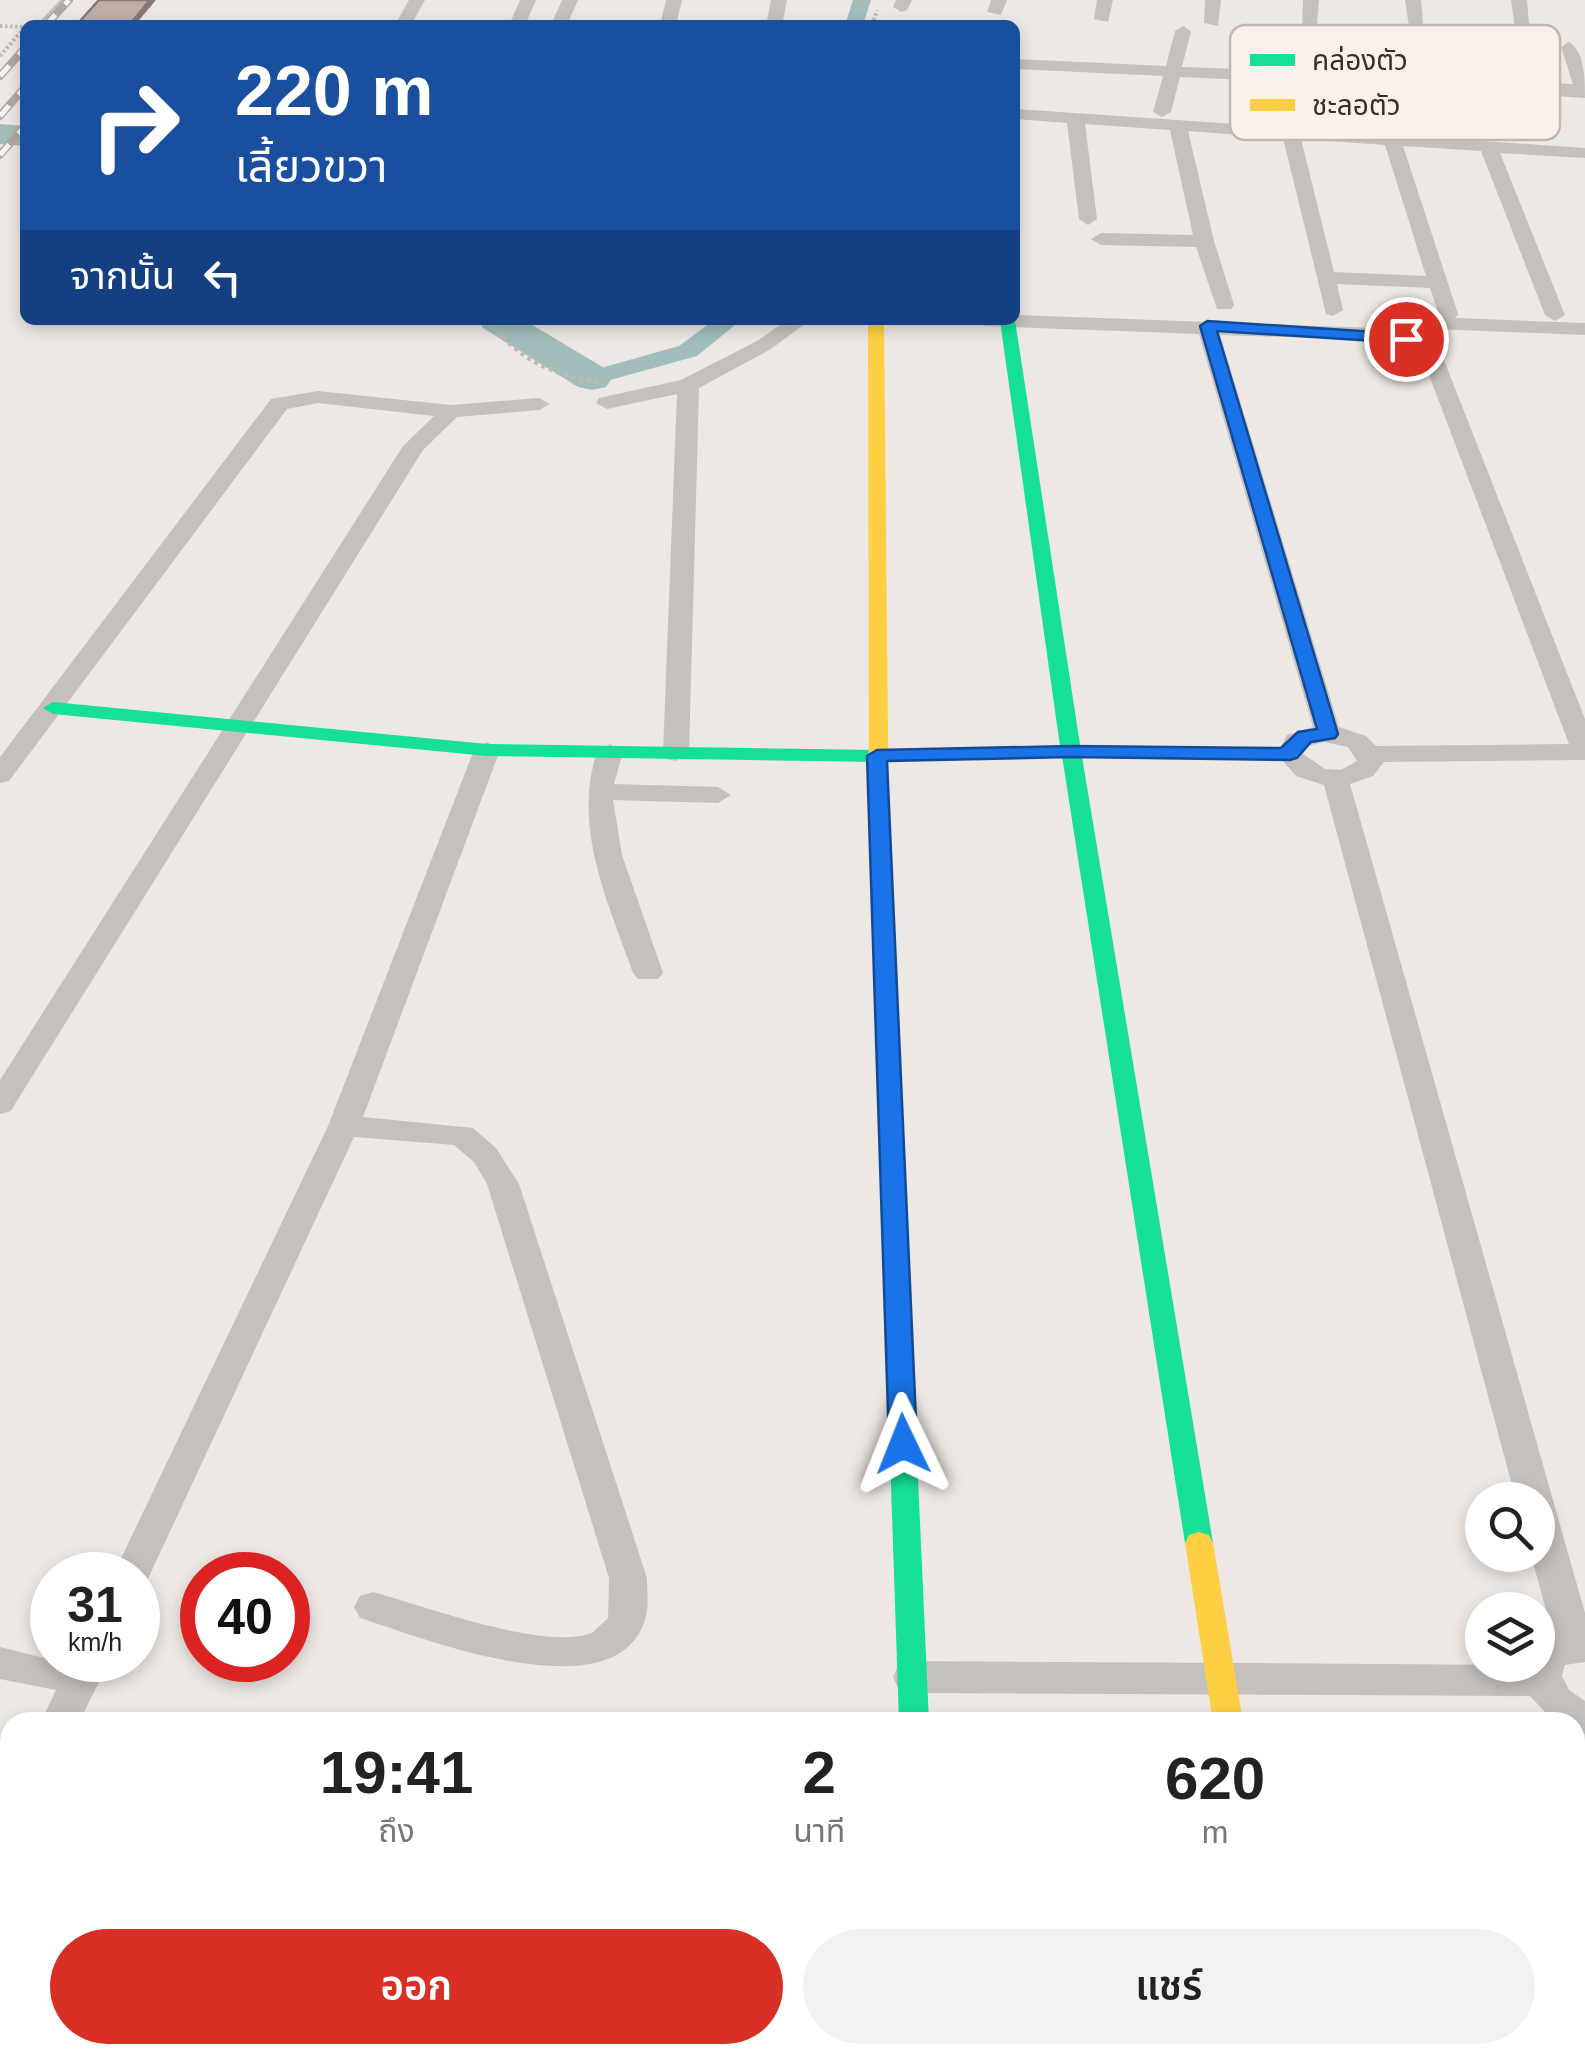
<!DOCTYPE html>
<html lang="th">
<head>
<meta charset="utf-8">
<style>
	body { margin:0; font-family:Arial,"Noto Sans Thai",sans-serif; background:#f2f2f2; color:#222; height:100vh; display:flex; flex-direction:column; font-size:38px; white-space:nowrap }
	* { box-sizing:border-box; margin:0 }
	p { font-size:32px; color:#767676 }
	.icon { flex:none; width:55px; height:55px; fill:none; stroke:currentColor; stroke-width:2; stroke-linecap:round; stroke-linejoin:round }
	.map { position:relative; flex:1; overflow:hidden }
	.panel { position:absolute; left:0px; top:1712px; width:1585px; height:352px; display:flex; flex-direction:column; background:#fff; border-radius:30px 30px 0 0; box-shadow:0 5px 15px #0003 }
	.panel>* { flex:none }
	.hud { position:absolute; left:20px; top:20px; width:1000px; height:305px; border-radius:15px; box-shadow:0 5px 15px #0003; background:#1a4fa0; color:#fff; overflow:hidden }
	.tools { position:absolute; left:1465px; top:1482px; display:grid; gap:20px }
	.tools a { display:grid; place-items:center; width:90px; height:90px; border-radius:50%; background:#fff; box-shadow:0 5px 15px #0003; font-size:50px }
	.speed { position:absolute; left:30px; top:1552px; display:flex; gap:20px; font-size:50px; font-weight:700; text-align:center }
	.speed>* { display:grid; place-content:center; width:130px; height:130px; border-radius:50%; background:#fff; box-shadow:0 5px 15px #0003; line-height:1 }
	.speed small { font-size:25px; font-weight:400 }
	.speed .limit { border:15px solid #d22; background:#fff; color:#111 }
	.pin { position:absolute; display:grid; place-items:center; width:85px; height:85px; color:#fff; margin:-42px; border:5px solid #fff; border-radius:50%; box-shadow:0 2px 10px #0007 }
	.me { position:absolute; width:110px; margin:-55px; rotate:358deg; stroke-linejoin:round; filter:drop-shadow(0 0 8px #0008) }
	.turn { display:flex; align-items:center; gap:35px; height:210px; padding:0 50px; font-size:45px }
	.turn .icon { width:130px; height:130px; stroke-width:2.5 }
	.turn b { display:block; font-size:70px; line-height:85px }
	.then { display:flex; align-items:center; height:95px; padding:0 50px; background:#0003; gap:20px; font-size:38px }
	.eta { display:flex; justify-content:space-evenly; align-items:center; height:170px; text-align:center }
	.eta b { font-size:60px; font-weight:600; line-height:70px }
	.primary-button { display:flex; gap:20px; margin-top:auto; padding:20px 50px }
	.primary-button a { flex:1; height:115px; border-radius:60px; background:#d93025; color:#fff; font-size:40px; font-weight:600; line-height:115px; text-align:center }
	.primary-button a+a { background:#f2f2f2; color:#222 }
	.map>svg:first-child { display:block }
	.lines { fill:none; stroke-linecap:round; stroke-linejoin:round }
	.canal { fill:#a1bebc; fill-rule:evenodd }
	.river { fill:#a1bebc; fill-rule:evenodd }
	.path-far1 { stroke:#bfb9b4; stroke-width:4; stroke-dasharray:2.5 2.5; stroke-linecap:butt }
	.path { stroke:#bfb9b4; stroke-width:5; stroke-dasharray:4 4; stroke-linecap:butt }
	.lane { fill:#c6c0bc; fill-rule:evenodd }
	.street { fill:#c6c0bc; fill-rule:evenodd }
	.fast { fill:#16e098; fill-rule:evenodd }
	.slow { fill:#ffcf43; fill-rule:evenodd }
	.rail-casing { stroke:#aea9a6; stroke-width:8 }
	.rail { stroke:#f9f2eb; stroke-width:5; stroke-dasharray:14; stroke-linecap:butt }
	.wall { fill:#a4958f }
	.shaded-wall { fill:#867974 }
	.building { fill:#bfada6; stroke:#867974; stroke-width:2.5 }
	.route { fill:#1a73e8; stroke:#114b97; stroke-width:2.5 }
	.key { fill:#f9f2eb; stroke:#bfb7b1; stroke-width:2.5 }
	.key-label { font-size:28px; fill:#372e2a }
</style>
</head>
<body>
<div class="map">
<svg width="1585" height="2064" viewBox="0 0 1585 2064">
	<rect width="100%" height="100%" fill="#ede8e3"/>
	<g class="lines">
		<!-- canal -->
		<g class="canal">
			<polygon points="853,0 871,0 863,25 845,25"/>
			<polygon points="714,320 741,320 697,356 592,385 580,378 583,373 679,346"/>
		</g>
		<!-- river -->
		<g class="river">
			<polygon points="0,124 25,126 25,146 0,144"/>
			<polygon points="478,320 524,320 606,369 612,378 606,387 592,390 578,387 483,328"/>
		</g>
		<!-- path-far1 -->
		<g class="path-far1">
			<polyline points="872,25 877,10"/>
			<polyline points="0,26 24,27"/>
			<polyline points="0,56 24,28"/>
			<polyline points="488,320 505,340"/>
		</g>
		<!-- path -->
		<path class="path" d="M503,337C530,364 562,377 599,382"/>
		<!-- lane -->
		<polygon class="lane" points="60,0 68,0 45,25 36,25"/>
		<!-- street -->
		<g class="street">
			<polygon points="409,0 425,0 411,25 395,25"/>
			<polygon points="520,0 536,0 525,25 509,25"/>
			<polygon points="562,0 578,0 567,25 551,25"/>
			<polygon points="666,0 682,0 676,25 660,25"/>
			<polygon points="771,0 787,0 782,25 766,25"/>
			<polygon points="896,0 912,0 907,10 901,12 893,7"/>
			<polygon points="991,0 1007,0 1001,15 987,12"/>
			<polygon points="1097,0 1113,0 1108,22 1094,19"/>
			<polygon points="1205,0 1221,0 1218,26 1204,23"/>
			<polygon points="1303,0 1319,0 1316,33 1302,30"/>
			<polygon points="1405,0 1421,0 1424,36 1410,33"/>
			<polygon points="1511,0 1527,0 1530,37 1516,34"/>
			<path d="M1183,26L1191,31L1182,67L1268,70L1271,34L1279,29L1287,34L1284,71L1365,75V39L1373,34L1381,39L1382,76L1465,79L1459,42L1467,37L1475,42L1482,80L1573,84L1561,47L1569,42C1585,52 1585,79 1585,98L1484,91L1491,132L1482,137L1473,132L1466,90L1383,86L1384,124L1375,129L1366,124V85L1284,81L1281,120L1272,125L1263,120L1267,81L1180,77L1171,112L1162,117L1153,112L1163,76L1015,69V59L1166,66L1175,31Z"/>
			<path d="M1015,109L1585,148V158L1500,153L1565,315L1555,321L1545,315L1481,151L1403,146L1458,314L1455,318L1585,323V335L1383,327L1373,321L1383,315L1440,317L1430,288L1337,284L1343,310L1333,316L1326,314L1283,138L1188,131L1214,241L1234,305L1231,309H1217L1196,247L1101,245L1091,239L1101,233L1193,235L1170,130L1085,124L1097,219L1088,225L1079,219L1067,123L1015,119ZM1301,139L1385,145L1426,276L1334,272Z"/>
			<path d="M1015,315L1377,328L1413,335L1440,350L1585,719V760L1384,762L1373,776L1350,784L1585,1613V1662L1565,1665L1562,1676L1569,1690L1585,1701V1734L1575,1731V1722H1554L1530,1696L912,1693L898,1688L893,1677L898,1666L912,1661L1538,1665V1643L1553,1636L1531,1555H1538V1500H1516L1324,785L1296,776L1277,754L1287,735L1313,727L1199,334L984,326L974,320H1015ZM1220,335L1377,340L1401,344L1421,354L1569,744L1376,746L1366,736L1339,727ZM1324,742L1348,747L1357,761L1341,770L1325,769L1303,754L1307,746Z"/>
			<polygon points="787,320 810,320 771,349 699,388 689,753 676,761 667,759 663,753 677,394 607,409 596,403 599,398 681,380 757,341"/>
			<polygon points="318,391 451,405 539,398 550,404 539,410 457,417 423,450 15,1104 11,1111 0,1114 0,1080 403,446 434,416 318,403 287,409 9,781 0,783 0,757 271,399"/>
			<path d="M487,742L500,750L363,1117L473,1128L496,1148L519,1184L647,1578C647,1591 649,1604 646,1616C621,1717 423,1638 360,1618L354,1607L360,1596L373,1592C425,1606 543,1651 592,1633L608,1618L609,1578L487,1184L474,1162L454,1145L354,1137L145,1585L138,1588V1575H113L328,1126L474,750Z"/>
			<path d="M610,744L623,752L614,784L718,787L731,795L718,803L613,800L622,855L663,973L658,979H638L633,973C608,902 572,827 597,752Z"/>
			<polygon points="0,1647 52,1660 110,1660 79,1722 41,1722 56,1690 0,1679"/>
			<polygon points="10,1792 10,1838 0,1841 0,1795"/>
		</g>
		<!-- fast -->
		<g class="fast">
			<polygon points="1015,320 1081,751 1213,1543 1209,1551 1199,1554 1189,1551 1185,1543 1062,756 877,762 487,756 53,714 43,708 53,702 487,744 877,750 1060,746 1000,321"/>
			<polygon points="879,830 889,836 929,1722 899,1722 869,836"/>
		</g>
		<!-- slow -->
		<g class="slow">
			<polygon points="868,320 884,320 889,836 879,842 869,836"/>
			<polygon points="1057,745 1290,748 1300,754 1290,760 1050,755 1047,751"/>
			<polygon points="1199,1532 1209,1535 1213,1543 1243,1722 1213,1722 1185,1543 1189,1535"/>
		</g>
		<!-- rail casing -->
		<g class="rail-casing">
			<g id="rail">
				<polyline points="46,25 69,0"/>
				<polyline points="0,76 25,48"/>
				<polyline points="0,116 25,87"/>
				<polyline points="0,155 25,126"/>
			</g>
		</g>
		<!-- rail -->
		<use href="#rail" class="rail"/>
	</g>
	<!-- wall -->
	<polygon class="wall" points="99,0 135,25 80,25 80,21"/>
	<!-- shaded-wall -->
	<polygon class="shaded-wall" points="150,0 156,0 135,25 131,25"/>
	<!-- building -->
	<polygon class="building" points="99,0 150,0 131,23 80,21"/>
	<!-- route -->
	<polygon class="route" points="1207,321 1406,334 1414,339 1406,343 1217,331 1338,734 1335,738 1311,742 1297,758 1290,760 1071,757 887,761 917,1444 913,1451 893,1451 889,1444 867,756 877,750 1071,746 1281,748 1298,732 1317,729 1200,326"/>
	<!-- legend -->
	<rect x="1230" y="25" width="330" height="115" rx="15" class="key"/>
	<rect x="1250" y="54" width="45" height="12" fill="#16e098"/>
	<rect x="1250" y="99" width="45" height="12" fill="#ffcf43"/>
	<g class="key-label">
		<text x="1312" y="70">คล่องตัว</text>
		<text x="1312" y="115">ชะลอตัว</text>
	</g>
</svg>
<div class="tools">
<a><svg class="icon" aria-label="search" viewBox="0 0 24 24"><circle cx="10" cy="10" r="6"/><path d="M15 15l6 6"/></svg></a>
<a><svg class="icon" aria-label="layers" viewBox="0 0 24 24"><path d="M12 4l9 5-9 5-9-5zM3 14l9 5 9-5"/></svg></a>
</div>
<div class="speed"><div>31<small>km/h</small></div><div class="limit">40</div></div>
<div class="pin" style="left:1406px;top:339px;background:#d93025"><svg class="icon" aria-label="arrive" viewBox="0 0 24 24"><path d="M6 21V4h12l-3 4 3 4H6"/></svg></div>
<svg class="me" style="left:903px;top:1444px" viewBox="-20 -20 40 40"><path d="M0-17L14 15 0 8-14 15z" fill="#1a73e8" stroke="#fff" stroke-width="4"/></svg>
<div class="hud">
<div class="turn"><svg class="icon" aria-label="right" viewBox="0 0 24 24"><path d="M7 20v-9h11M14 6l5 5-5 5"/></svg><div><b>220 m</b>เลี้ยวขวา</div></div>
<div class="then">จากนั้น<svg class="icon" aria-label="left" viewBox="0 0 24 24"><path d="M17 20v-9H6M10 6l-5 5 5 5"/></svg></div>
</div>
<section class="panel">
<div class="eta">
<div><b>19:41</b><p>ถึง</p></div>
<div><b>2</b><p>นาที</p></div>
<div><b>620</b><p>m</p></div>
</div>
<div class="primary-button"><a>ออก</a><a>แชร์</a></div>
</section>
</div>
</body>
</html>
